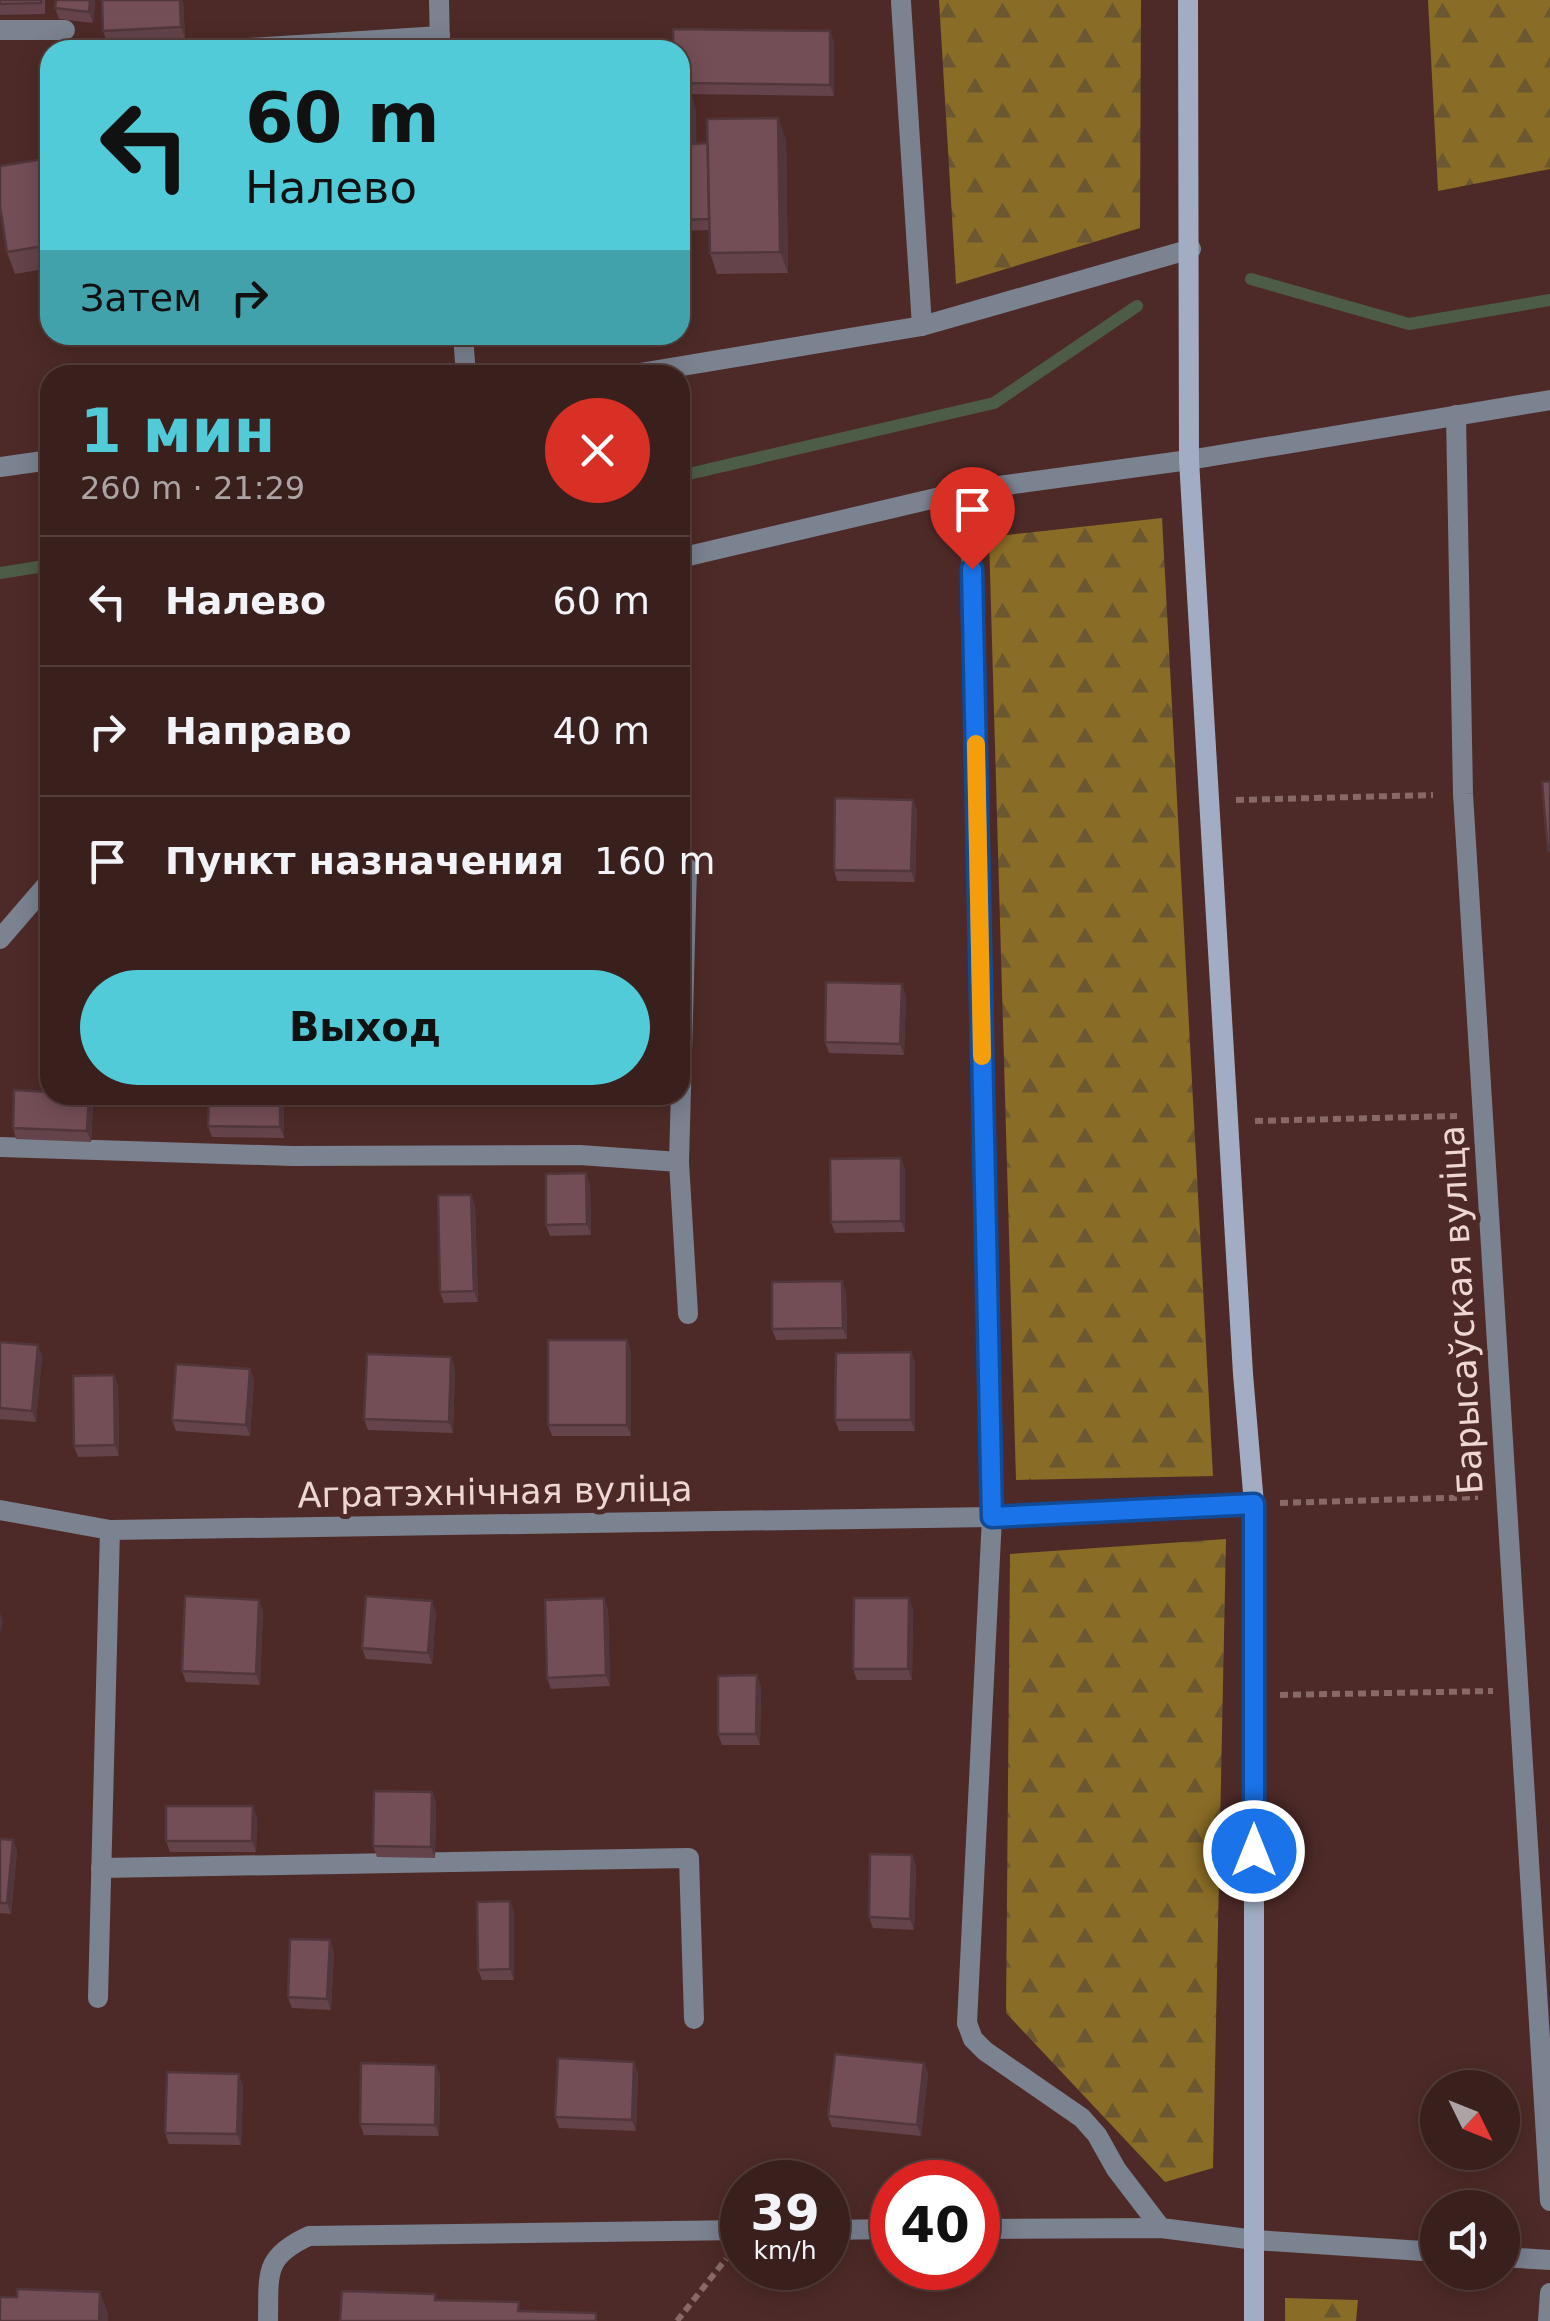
<!DOCTYPE html>
<html lang="ru">
<head>
<meta charset="utf-8">
<style>
	body { margin:0; font-family:"DejaVu Sans",sans-serif; background:#452d2a; color:#f1f3f6; height:100vh; display:flex; flex-direction:column; font-size:38px; white-space:nowrap }
	* { box-sizing:border-box; margin:0 }
	p { font-size:32px; color:#aba3a4 }
	.icon { flex:none; width:55px; height:55px; fill:none; stroke:currentColor; stroke-width:2; stroke-linecap:round; stroke-linejoin:round }
	.map { position:relative; flex:1; overflow:hidden }
	.sheet { position:absolute; left:40px; top:365px; width:650px; height:740px; display:flex; flex-direction:column; background:#3a201d; border-radius:30px; box-shadow:0 5px 25px #0003,0 0 0 2px #543e3b }
	.sheet>* { flex:none }
	.top-card { position:absolute; left:40px; top:40px; width:650px; height:305px; border-radius:30px; box-shadow:0 5px 25px #0003,0 0 0 2px #543e3b; background:#52cbd8; color:#111; overflow:hidden }
	.needle { width:65px; rotate:133deg }
	.fabs { position:absolute; left:1420px; top:2070px; display:grid; gap:20px }
	.fabs a { display:grid; place-items:center; width:100px; height:100px; border-radius:50%; background:#3a201d; box-shadow:0 5px 25px #0003,0 0 0 2px #543e3b; font-size:50px }
	.speed { position:absolute; left:720px; top:2160px; display:flex; gap:20px; font-size:50px; font-weight:700; text-align:center }
	.speed>* { display:grid; place-content:center; width:130px; height:130px; border-radius:50%; background:#3a201d; box-shadow:0 5px 25px #0003,0 0 0 2px #543e3b; line-height:1 }
	.speed small { font-size:25px; font-weight:400 }
	.speed .limit { border:15px solid #d22; background:#fff; color:#111 }
	.pin { position:absolute; display:grid; place-items:center; width:85px; height:85px; color:#fff; margin:-102px -42px; border-radius:50% 50% 50% 0; rotate:-45deg; box-shadow:0 0 10px #0007 }
	.pin .icon { rotate:45deg }
	.me { position:absolute; width:110px; margin:-55px; rotate:0deg; stroke-linejoin:round; filter:drop-shadow(0 0 8px #0008) }
	.turn { display:flex; align-items:center; gap:35px; height:210px; padding:0 40px; font-size:45px }
	.turn .icon { width:130px; height:130px; stroke-width:2.5 }
	.turn b { display:block; font-size:70px; line-height:85px }
	.then { display:flex; align-items:center; height:95px; padding:0 40px; background:#0003; gap:20px; font-size:38px }
	.round { display:grid; place-items:center; flex:none; width:105px; height:105px; border-radius:52px; background:#452d2a }
	.headline { display:flex; align-items:center; justify-content:space-between; height:170px; padding:0 40px }
	h1 { font-size:60px; font-weight:800; line-height:75px; color:#52cbd8 }
	.action { display:flex; gap:20px; margin-top:auto; padding:20px 40px }
	.action a { flex:1; height:115px; border-radius:60px; background:#52cbd8; color:#111; font-size:40px; font-weight:800; line-height:115px; text-align:center }
	ul { padding:0; list-style:none }
	li { display:flex; align-items:center; gap:30px; height:130px; padding:0 40px; border-top:2px solid #543e3b }
	li div { flex:1 }
	li b { display:block; font-size:38px }
	li em { font-style:normal }
	.map>svg:first-child { display:block }
	.forest { fill:url(#forest-firs) }
	.lines { fill:none; stroke-linecap:round; stroke-linejoin:round }
	.stream { stroke:#4d5c47; stroke-width:12 }
	.path { stroke:#886966; stroke-width:6; stroke-dasharray:8 5; stroke-linecap:butt }
	.lane { stroke:#7b8290; stroke-width:20 }
	.street { stroke:#7b8290; stroke-width:20 }
	.secondary { stroke:#a2adc4; stroke-width:20 }
	.wall { fill:#64434a }
	.shaded-wall { fill:#51373c }
	.building { fill:#744e56; stroke:#51373c; stroke-width:2.5 }
	.route-casing { stroke:#114b97; stroke-width:25 }
	.route { stroke:#1a73e8; stroke-width:18 }
	.slow { stroke:#f59e0b; stroke-width:18 }
	.labels { text-anchor:middle; dominant-baseline:central; stroke-width:10; stroke-linejoin:round; paint-order:stroke }
	.street-label { font-size:35px; fill:#eed6d4; stroke:#4d2a27 }
</style>
</head>
<body>
<div class="map">
<svg width="1550" height="2321" viewBox="0 0 1550 2321">
	<defs>
		<pattern id="forest-firs" width="22" height="20" patternUnits="userSpaceOnUse" patternTransform="scale(2.5)"><rect width="22" height="20" fill="#896c25"/><path d="M5 1l3.5 6h-7zM16 11l3.5 6h-7z" fill="#6b5831"/></pattern>
	</defs>
	<rect width="100%" height="100%" fill="#4d2a27"/>
	<!-- forest -->
	<g class="forest">
		<polygon points="939,0 1141,0 1140,228 956,284"/>
		<polygon points="1428,0 1550,0 1550,169 1438,191"/>
		<polygon points="1162,518 1213,1476 1016,1480 989,537"/>
		<polygon points="1226,1539 1213,2168 1165,2182 1006,2013 1010,1554"/>
		<polygon points="1285,2298 1358,2300 1356,2321 1285,2321"/>
	</g>
	<g class="lines">
		<!-- stream -->
		<g class="stream">
			<polyline points="1251,279 1409,324 1550,300"/>
			<polyline points="680,476 994,403 1137,306"/>
			<polyline points="0,573 50,565"/>
		</g>
		<!-- path -->
		<g class="path">
			<polyline points="1236,800 1433,795"/>
			<polyline points="1255,1121 1457,1116"/>
			<polyline points="1280,1503 1478,1497"/>
			<polyline points="1280,1695 1493,1691"/>
			<polyline points="677,2321 726,2259"/>
		</g>
		<!-- lane -->
		<g class="lane">
			<polyline points="439,0 440,48"/>
			<polyline points="901,2 922,326"/>
			<polyline points="0,30 65,30"/>
			<polyline points="217,50 440,36"/>
			<polyline points="463,335 466,375"/>
			<polyline points="0,1147 292,1156 580,1155 679,1162 688,1314"/>
			<polyline points="679,1162 687,868"/>
			<polyline points="101,1868 689,1858 694,2019"/>
			<polyline points="98,1998 110,1530"/>
			<polyline points="967,2023 973,2039 985,2051 1082,2118 1097,2135 1116,2169 1161,2228"/>
			<polyline points="1548,2321 1550,2293"/>
		</g>
		<!-- street -->
		<g class="street">
			<polyline points="628,375 922,326 1191,249"/>
			<polyline points="1456,415 1463,794 1550,2201"/>
			<polyline points="0,467 50,460"/>
			<polyline points="680,558 970,490 1189,460 1550,400"/>
			<polyline points="0,939 50,881"/>
			<polyline points="0,1510 110,1530 992,1517 1254,1504"/>
			<polyline points="967,2023 992,1517 970,490"/>
			<polyline points="978,2229 1161,2228 1255,2240 1438,2252"/>
			<polyline points="828,2230 892,2229"/>
			<polyline points="1502,2257 1550,2260"/>
			<path d="M268,2321C269,2274 263,2257 309,2236L742,2230"/>
		</g>
		<!-- secondary -->
		<polyline class="secondary" points="1188,0 1189,460 1243,1374 1254,1504 1254,2321"/>
	</g>
	<!-- wall -->
	<g class="wall">
		<polygon points="0,0 45,0 45,14 0,15"/>
		<polygon points="95,0 93,23 59,19 55,8"/>
		<polygon points="183,0 185,38 107,42 103,31"/>
		<polygon points="834,42 834,96 680,94 680,50"/>
		<polygon points="692,99 696,110 696,144 708,143 778,118 786,140 788,273 717,274 710,253 709,230 680,231 680,100"/>
		<polygon points="50,158 50,268 15,274 7,252"/>
		<polygon points="913,800 917,811 915,882 837,881 834,870"/>
		<polygon points="906,995 904,1055 829,1053 825,1042"/>
		<polygon points="90,1095 93,1104 91,1142 16,1139 13,1128"/>
		<polygon points="95,1095 162,1095 162,1099"/>
		<polygon points="209,1095 282,1095 284,1101 284,1138 212,1137 208,1126"/>
		<polygon points="901,1158 905,1169 905,1232 835,1233 831,1222"/>
		<polygon points="590,1184 591,1235 550,1236 546,1225"/>
		<polygon points="471,1195 475,1206 478,1302 444,1303 440,1292"/>
		<polygon points="846,1292 847,1339 776,1340 772,1329"/>
		<polygon points="0,1342 38,1345 42,1356 36,1422 0,1419"/>
		<polygon points="631,1351 631,1436 552,1436 548,1425"/>
		<polygon points="911,1352 915,1363 915,1431 839,1431 835,1420"/>
		<polygon points="455,1368 453,1433 368,1430 364,1419"/>
		<polygon points="250,1369 254,1380 250,1436 176,1431 172,1420"/>
		<polygon points="114,1375 118,1386 119,1456 78,1457 74,1446"/>
		<polygon points="909,1598 913,1609 912,1680 857,1680 853,1669"/>
		<polygon points="608,1609 610,1686 551,1689 547,1678"/>
		<polygon points="263,1610 260,1685 186,1682 182,1671"/>
		<polygon points="436,1612 432,1664 366,1659 362,1648"/>
		<polygon points="761,1686 760,1745 722,1745 718,1734"/>
		<polygon points="432,1792 436,1803 435,1858 377,1857 373,1846"/>
		<polygon points="257,1817 256,1852 170,1852 166,1841"/>
		<polygon points="0,1839 13,1840 17,1851 11,1914 0,1913"/>
		<polygon points="912,1855 916,1866 914,1930 873,1928 869,1917"/>
		<polygon points="510,1901 514,1912 514,1980 482,1980 478,1970"/>
		<polygon points="334,1951 331,2010 292,2008 288,1997"/>
		<polygon points="634,2062 638,2073 636,2131 559,2128 555,2117"/>
		<polygon points="924,2063 928,2074 921,2136 832,2127 828,2116"/>
		<polygon points="436,2065 440,2076 439,2136 364,2135 360,2124"/>
		<polygon points="243,2085 241,2145 169,2144 165,2133"/>
	</g>
	<!-- shaded-wall -->
	<g class="shaded-wall">
		<polygon points="90,0 95,0 93,23 89,12"/>
		<polygon points="180,0 183,0 185,38 181,27"/>
		<polygon points="830,31 834,42 834,96 830,85"/>
		<polygon points="692,99 696,110 697,155 693,144"/>
		<polygon points="778,118 786,140 788,273 780,252"/>
		<polygon points="913,800 917,811 915,882 911,871"/>
		<polygon points="902,984 906,995 904,1055 900,1044"/>
		<polygon points="90,1095 93,1104 91,1142 87,1131"/>
		<polygon points="280,1095 282,1095 284,1101 284,1138 280,1127"/>
		<polygon points="901,1158 905,1169 905,1232 901,1221"/>
		<polygon points="586,1173 590,1184 591,1235 587,1224"/>
		<polygon points="471,1195 475,1206 478,1302 474,1291"/>
		<polygon points="842,1281 846,1292 847,1339 843,1328"/>
		<polygon points="627,1340 631,1351 631,1436 627,1425"/>
		<polygon points="38,1345 42,1356 36,1422 32,1411"/>
		<polygon points="911,1352 915,1363 915,1431 911,1420"/>
		<polygon points="451,1357 455,1368 453,1433 449,1422"/>
		<polygon points="250,1369 254,1380 250,1436 246,1425"/>
		<polygon points="114,1375 118,1386 119,1456 115,1445"/>
		<polygon points="604,1598 608,1609 610,1686 606,1675"/>
		<polygon points="909,1598 913,1609 912,1680 908,1669"/>
		<polygon points="259,1600 263,1610 260,1685 256,1674"/>
		<polygon points="432,1601 436,1612 432,1664 428,1653"/>
		<polygon points="0,1613 3,1621 0,1634"/>
		<polygon points="757,1675 761,1686 760,1745 756,1734"/>
		<polygon points="432,1792 436,1803 435,1858 431,1847"/>
		<polygon points="253,1806 257,1817 256,1852 252,1841"/>
		<polygon points="13,1840 17,1851 11,1914 7,1903"/>
		<polygon points="912,1855 916,1866 914,1930 910,1919"/>
		<polygon points="510,1901 514,1912 514,1980 510,1969"/>
		<polygon points="330,1940 334,1951 331,2010 327,1999"/>
		<polygon points="634,2062 638,2073 636,2131 632,2120"/>
		<polygon points="924,2063 928,2074 921,2136 917,2125"/>
		<polygon points="436,2065 440,2076 439,2136 435,2125"/>
		<polygon points="239,2074 243,2085 241,2145 237,2134"/>
		<polygon points="100,2292 108,2313 108,2321 99,2321"/>
	</g>
	<!-- building -->
	<g class="building">
		<polygon points="0,0 41,0 41,3 0,4"/>
		<polygon points="56,0 90,0 89,12 55,8"/>
		<polygon points="102,0 180,0 181,27 103,31"/>
		<polygon points="673,29 830,31 830,85 680,83 680,50 673,50"/>
		<polygon points="692,99 693,144 708,143 709,219 680,220 680,100"/>
		<polygon points="778,118 780,252 710,253 707,119"/>
		<polygon points="50,158 50,245 7,252 0,206 0,166"/>
		<polygon points="1550,781 1550,851 1548,851 1542,782"/>
		<polygon points="835,798 913,800 911,871 834,870"/>
		<polygon points="826,982 902,984 900,1044 825,1042"/>
		<polygon points="14,1090 50,1092 50,1095 89,1095 87,1131 13,1128"/>
		<polygon points="209,1095 280,1095 280,1127 208,1126"/>
		<polygon points="901,1158 901,1221 831,1222 830,1159"/>
		<polygon points="586,1173 587,1224 546,1225 546,1174"/>
		<polygon points="438,1195 471,1195 474,1291 440,1292"/>
		<polygon points="842,1281 843,1328 772,1329 772,1282"/>
		<rect x="548" y="1340" width="79" height="85"/>
		<polygon points="0,1342 38,1345 32,1411 0,1408"/>
		<polygon points="911,1352 911,1420 835,1420 836,1353"/>
		<polygon points="367,1354 451,1357 449,1422 364,1419"/>
		<polygon points="176,1364 250,1369 246,1425 172,1420"/>
		<polygon points="114,1375 115,1445 74,1446 73,1376"/>
		<polygon points="185,1596 259,1600 256,1674 182,1671"/>
		<polygon points="366,1596 432,1601 428,1653 362,1648"/>
		<polygon points="604,1598 606,1675 547,1678 545,1600"/>
		<polygon points="854,1598 909,1598 908,1669 853,1669"/>
		<polygon points="757,1675 756,1734 718,1734 718,1676"/>
		<polygon points="374,1791 432,1792 431,1847 373,1846"/>
		<polygon points="166,1806 253,1806 252,1841 166,1841"/>
		<polygon points="0,1839 13,1840 7,1903 0,1903"/>
		<polygon points="870,1854 912,1855 910,1919 869,1917"/>
		<polygon points="510,1901 510,1969 478,1970 477,1902"/>
		<polygon points="290,1939 330,1940 327,1999 288,1997"/>
		<polygon points="835,2054 924,2063 917,2125 828,2116"/>
		<polygon points="558,2058 634,2062 632,2120 555,2117"/>
		<polygon points="361,2063 436,2065 435,2125 360,2124"/>
		<polygon points="167,2072 239,2074 237,2134 165,2133"/>
		<polygon points="17,2289 100,2292 99,2321 0,2321 0,2297 17,2297"/>
		<polygon points="342,2291 435,2294 435,2300 519,2302 518,2311 596,2313 596,2321 340,2321"/>
	</g>
	<g class="lines">
		<!-- route casing -->
		<g class="route-casing">
			<polyline id="route" points="972,569 992,1517 1254,1504 1254,1851"/>
		</g>
		<!-- route -->
		<use href="#route" class="route"/>
		<!-- slow -->
		<polyline class="slow" points="976,744 982,1056"/>
	</g>
	<g class="labels">
		<!-- street labels -->
		<g class="street-label">
			<text transform="translate(1461 1310) rotate(-93)">Барысаўская вуліца</text>
			<text transform="translate(495 1492) rotate(-1)">Агратэхнічная вуліца</text>
		</g>
	</g>
</svg>
<div class="fabs">
<a><svg class="needle" viewBox="-14 -14 28 28"><path d="M0-13l5 13h-10z" fill="#e53935"/><path d="M0 13l5-13h-10z" fill="#aba3a4"/></svg></a>
<a><svg class="icon" aria-label="sound" viewBox="0 0 24 24"><path d="M4 9h4l5-4v14l-5-4H4zM17 9q2 3 0 6"/></svg></a>
</div>
<div class="speed"><div>39<small>km/h</small></div><div class="limit">40</div></div>
<div class="pin" style="left:972px;top:569px;background:#d93025"><svg class="icon" aria-label="arrive" viewBox="0 0 24 24"><path d="M6 21V4h12l-3 4 3 4H6"/></svg></div>
<svg class="me" style="left:1254px;top:1851px" viewBox="-20 -20 40 40"><circle r="17" fill="#1a73e8" stroke="#fff" stroke-width="3"/><path d="M0-11L8 9 0 5-8 9z" fill="#fff"/></svg>
<div class="top-card">
<div class="turn"><svg class="icon" aria-label="left" viewBox="0 0 24 24"><path d="M17 20v-9H6M10 6l-5 5 5 5"/></svg><div><b>60 m</b>Налево</div></div>
<div class="then">Затем<svg class="icon" aria-label="right" viewBox="0 0 24 24"><path d="M7 20v-9h11M14 6l5 5-5 5"/></svg></div>
</div>
<section class="sheet">
<div class="headline"><div><h1>1 мин</h1><p>260 m · 21:29</p></div><a class="round" style="background:#d93025;color:#fff"><svg class="icon" aria-label="close" viewBox="0 0 24 24"><path d="M6 6l12 12M18 6L6 18"/></svg></a></div>
<ul>
<li><svg class="icon" aria-label="left" viewBox="0 0 24 24"><path d="M17 20v-9H6M10 6l-5 5 5 5"/></svg><div><b>Налево</b></div><em>60 m</em></li>
<li><svg class="icon" aria-label="right" viewBox="0 0 24 24"><path d="M7 20v-9h11M14 6l5 5-5 5"/></svg><div><b>Направо</b></div><em>40 m</em></li>
<li><svg class="icon" aria-label="arrive" viewBox="0 0 24 24"><path d="M6 21V4h12l-3 4 3 4H6"/></svg><div><b>Пункт назначения</b></div><em>160 m</em></li>
</ul>
<div class="action"><a>Выход</a></div>
</section>
</div>
</body>
</html>
